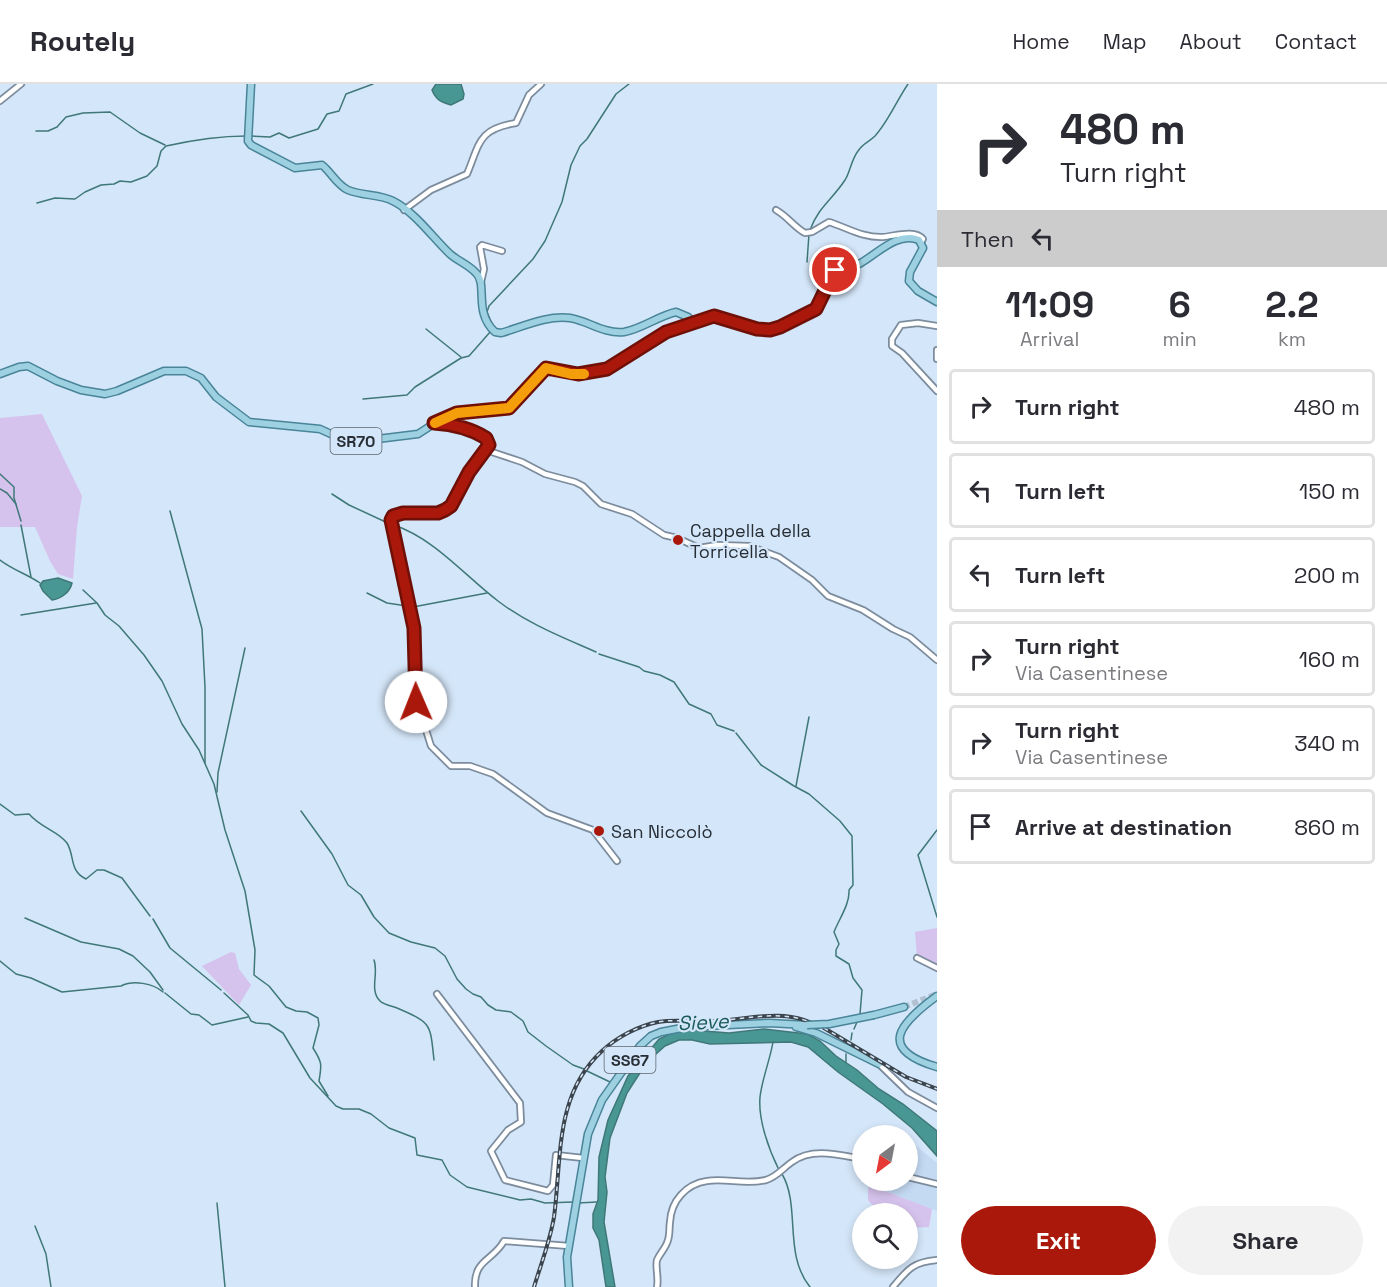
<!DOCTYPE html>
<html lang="en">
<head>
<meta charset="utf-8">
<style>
	body { margin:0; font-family:"Space Grotesk",sans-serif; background:#f2f2f3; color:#2b2b33; height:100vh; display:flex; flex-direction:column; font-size:22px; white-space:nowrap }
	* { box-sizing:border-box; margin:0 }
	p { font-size:20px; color:#7c7c81 }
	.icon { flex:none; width:33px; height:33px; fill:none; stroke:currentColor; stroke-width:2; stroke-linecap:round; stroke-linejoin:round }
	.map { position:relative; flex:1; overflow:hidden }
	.drawer { display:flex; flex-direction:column; background:#fff; width:450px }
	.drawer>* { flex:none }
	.top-card { background:#fff; color:#2b2b33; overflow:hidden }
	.needle { width:39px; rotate:212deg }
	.buttons { position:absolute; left:852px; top:1041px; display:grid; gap:12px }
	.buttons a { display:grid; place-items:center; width:66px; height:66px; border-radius:50%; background:#fff; box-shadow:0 3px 9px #0003; font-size:30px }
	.pin { position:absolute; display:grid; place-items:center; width:51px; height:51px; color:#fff; margin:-26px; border:3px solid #fff; border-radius:50%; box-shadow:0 2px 6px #0007 }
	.me { position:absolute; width:66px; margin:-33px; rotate:359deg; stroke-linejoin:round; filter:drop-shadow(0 0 4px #0008) }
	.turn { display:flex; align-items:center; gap:21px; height:126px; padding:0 24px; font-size:27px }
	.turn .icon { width:78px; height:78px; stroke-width:2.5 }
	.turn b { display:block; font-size:42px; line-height:51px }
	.then { display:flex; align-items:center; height:57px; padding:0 24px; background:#0003; gap:12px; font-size:22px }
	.eta { display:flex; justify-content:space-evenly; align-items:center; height:102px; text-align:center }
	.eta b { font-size:36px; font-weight:700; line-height:42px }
	.primary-button { display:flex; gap:12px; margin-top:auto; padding:12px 24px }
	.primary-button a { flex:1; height:69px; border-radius:36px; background:#a9180b; color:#fff; font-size:24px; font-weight:700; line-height:69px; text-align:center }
	.primary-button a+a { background:#f2f2f3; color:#2b2b33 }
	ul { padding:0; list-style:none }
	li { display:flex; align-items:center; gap:18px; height:75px; margin:0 12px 9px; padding:0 12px; border:3px solid #e1e1e2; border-radius:6px }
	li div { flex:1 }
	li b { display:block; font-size:22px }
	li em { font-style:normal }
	header { display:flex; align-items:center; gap:36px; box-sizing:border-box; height:84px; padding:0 30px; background:#fff; border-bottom:2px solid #e1e1e2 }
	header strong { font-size:28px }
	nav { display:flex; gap:33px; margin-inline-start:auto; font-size:21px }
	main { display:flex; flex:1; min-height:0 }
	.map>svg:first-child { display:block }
	.built { fill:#c4daf3 }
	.green { fill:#d6c3ed }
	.water { fill:#499794; stroke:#3f7878; stroke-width:1.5 }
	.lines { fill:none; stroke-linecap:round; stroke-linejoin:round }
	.stream { stroke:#3f7878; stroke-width:1.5 }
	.major-tunnel { stroke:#b1c1d2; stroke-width:6; stroke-dasharray:6 3; stroke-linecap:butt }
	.minor-casing { stroke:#7c8c9d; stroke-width:8 }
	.major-casing { stroke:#498498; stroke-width:9 }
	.minor { stroke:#fff; stroke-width:4.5 }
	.major { stroke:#9dd1e2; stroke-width:6 }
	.rail-casing { stroke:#3c454d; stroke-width:4 }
	.rail { stroke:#d4e6f9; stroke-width:1.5; stroke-dasharray:4.5; stroke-linecap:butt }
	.major-bridge-casing { stroke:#498498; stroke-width:9; stroke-linecap:butt }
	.major-bridge { stroke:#9dd1e2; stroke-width:6 }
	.route-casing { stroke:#6e1007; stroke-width:15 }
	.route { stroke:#a9180b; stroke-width:10 }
	.slow { stroke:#f59e0b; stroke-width:10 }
	.poi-dot { fill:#a9180b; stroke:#d4e6f9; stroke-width:2 }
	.labels { text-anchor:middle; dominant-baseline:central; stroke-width:4.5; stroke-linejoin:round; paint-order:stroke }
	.shield { fill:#d4e6f9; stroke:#5b6570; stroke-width:1.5 }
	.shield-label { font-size:16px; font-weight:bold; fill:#272e35 }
	.poi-label { font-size:18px; fill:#272e35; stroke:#d4e6f9; text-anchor:start }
	.water-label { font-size:20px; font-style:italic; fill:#1b5c5b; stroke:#d4e6f9 }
</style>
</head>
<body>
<header>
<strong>Routely</strong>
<nav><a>Home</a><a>Map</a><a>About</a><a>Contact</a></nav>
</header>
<main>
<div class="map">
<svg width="937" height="1203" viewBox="0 0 937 1203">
	<rect width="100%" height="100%" fill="#d4e6f9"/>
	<!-- built -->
	<polygon class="built" points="908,1055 937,1079 937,1127 872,1102 879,1097 908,1096"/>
	<!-- green -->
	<g class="green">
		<polygon points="42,330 82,412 77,443 73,495 58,490 50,477 35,443 0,443 0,334"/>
		<polygon points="937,844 937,884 917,874 915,848"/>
		<polygon points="231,868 235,869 239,885 251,901 239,921 202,882"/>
		<polygon points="872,1102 932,1125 929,1143 908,1144 908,1130 879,1129 868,1116 868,1104"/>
	</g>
	<!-- water -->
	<g class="water">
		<path d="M436,0H461L464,10L463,15L451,21C441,18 436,16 432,6Z"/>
		<path d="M58,494L72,499C70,508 61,515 52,516L43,507L40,501L43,497Z"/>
		<polygon points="764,945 807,950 820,957 836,972 857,986 879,1005 903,1020 937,1047 937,1072 912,1044 883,1020 838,988 808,963 791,958 710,960 692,956 679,956 665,962 647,978 627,1009 610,1054 605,1093 607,1108 604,1138 615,1203 606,1203 599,1156 593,1144 593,1130 598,1116 599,1073 608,1036 628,992 659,955 674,948 692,946 729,949"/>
	</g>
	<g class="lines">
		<!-- stream -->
		<g class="stream">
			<polyline points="36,47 48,47 57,43 66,33 83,29 110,28 140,49 165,61"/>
			<polyline points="250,52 270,53 279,49 289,54 318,45 327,30 339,27 346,10 373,0"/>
			<path d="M37,119L55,114L75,115L85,108L101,101L114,100L120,97L131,98L147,92L157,82L161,67L166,62C193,56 218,52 246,52"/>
			<path d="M810,146C819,122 832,116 845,96C850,89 851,76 858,67C863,59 869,58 875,52C888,38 897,16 908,0"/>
			<polyline points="807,178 809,150"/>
			<polyline points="492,240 487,228 489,222 533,175 545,157 562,118 571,81 580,62 587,55 616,10 629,0"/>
			<polyline points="426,245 461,273"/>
			<polyline points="363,315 407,311 415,303 461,274 469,272 491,247"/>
			<polyline points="0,390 14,403 14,414 21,437"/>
			<polyline points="0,405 7,409 16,420"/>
			<polyline points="332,410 349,421 390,440"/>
			<polyline points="170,427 202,545 205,603 205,679"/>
			<polyline points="21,441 31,493"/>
			<path d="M394,441C435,455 465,492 498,517C528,540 562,553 596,568"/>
			<path d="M0,476C13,486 27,490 40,499"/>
			<path d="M83,506L97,519L105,531L119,542L144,571L162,597L182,640L199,666L214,700L225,746L245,807L255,866L254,891L269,902L286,923L296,927L307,928L318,934L319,941L313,964C322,978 322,980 319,997L328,1012"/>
			<polyline points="367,509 387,519 407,522"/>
			<polyline points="413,523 487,509"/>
			<polyline points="21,531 96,519"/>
			<polyline points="599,570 639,583 644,587 660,591 674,598 689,620 711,630 717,641 734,647"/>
			<path d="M736,649L761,681L794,702L809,710L840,737L852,752L853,801L849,806C850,820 839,835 834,848L839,860L836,866V872L849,880L853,894L862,906L860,930"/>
			<polyline points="796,702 809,633"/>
			<polyline points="217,708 218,689 245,564"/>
			<path d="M0,720L15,731L29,730C41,744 58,747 67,759C75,772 69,787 86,795L97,786H104L122,794L150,832"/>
			<polyline points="301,727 332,770 348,801 361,811 374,833 389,849 411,858 435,864 445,872 457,895 466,905 473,910 481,913 488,921 496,926 511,928 523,937 528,948 546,962 573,981 584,985"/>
			<polyline points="937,746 918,771 937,833"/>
			<polyline points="25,834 81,858 119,865 133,872 150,888 163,906"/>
			<polyline points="153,835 170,864 221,906"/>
			<path d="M374,876C379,889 369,906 380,917C384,921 392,922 397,924C432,939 430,939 434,976"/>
			<path d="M0,877L16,890L31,894L62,908L121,902C133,896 153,899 163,908"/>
			<polyline points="165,909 191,930 199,931 212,941 248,933"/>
			<polyline points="224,909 248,931 251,937 256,939 269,940 283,949 310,994 336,1022 343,1025 359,1025 371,1030 389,1044 415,1054 417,1071 442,1076 450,1091 467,1103 520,1116 531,1115 545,1119 573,1118"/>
			<polyline points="854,945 857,938"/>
			<polyline points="851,956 852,949"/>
			<path d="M773,958C770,976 762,995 760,1013C758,1036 769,1066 779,1086"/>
			<polyline points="846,978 846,970"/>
			<polyline points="587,987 610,998"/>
			<path d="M782,1090C801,1122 783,1170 810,1203"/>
			<polyline points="217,1119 225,1203"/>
			<polyline points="578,1119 597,1118"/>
			<polyline points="35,1142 46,1170 51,1203"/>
		</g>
		<!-- major-tunnel -->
		<polyline class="major-tunnel" points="904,923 937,910"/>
		<!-- minor casing -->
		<g class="minor-casing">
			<g id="minor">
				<polyline points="0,17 21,0"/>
				<path d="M404,126L431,106L467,90C480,59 478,45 516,39L529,11L541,0"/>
				<path d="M776,126C787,132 794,143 805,149L812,148L829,138C848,144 863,154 883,153C895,152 915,145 923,155L921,158"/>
				<polyline points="481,198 484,185 480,163 482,161 502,167"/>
				<polyline points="937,242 918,239 901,241 892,255 892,262 902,269 937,307"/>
				<polyline points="937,266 937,275"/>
				<path d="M436,341C450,335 474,346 486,354L489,361L469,388L451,422L445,426L438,429H403L393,432L391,436L414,544L417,628L425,643L431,662L451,682H470L493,690L547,729L593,746L617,777"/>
				<polyline points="486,366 522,378 545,390 575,398 583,402 601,420 632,430 664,451 677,454 699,464 717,461 749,462 779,473 812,496 828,512 863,526 893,545 910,553 937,576"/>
				<polyline points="917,874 937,884"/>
				<polyline points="437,910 520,1019 521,1038 508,1046 491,1067 505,1096 548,1107 553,1101 556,1071 583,1074"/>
				<polyline points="879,980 908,1008 937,1024"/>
				<polyline points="908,1093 937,1100"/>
				<path d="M475,1203C474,1175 493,1177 504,1157L569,1162"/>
				<path d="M657,1203C659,1194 655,1182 657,1176C660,1169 666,1164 668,1156C670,1150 669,1144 670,1138C671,1117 686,1100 707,1097C726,1094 746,1101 766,1096C777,1093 783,1084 792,1078C812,1063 839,1071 862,1075"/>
				<path d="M893,1203C908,1185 913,1178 937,1176"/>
			</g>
		</g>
		<!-- major casing -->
		<g class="major-casing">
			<g id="major">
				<path d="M251,0L248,57L251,61L295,84L322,81C331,88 337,101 348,106C362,112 380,110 393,117C415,128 433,154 450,170C458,177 469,181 476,189C488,200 473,228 495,248L501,249C522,243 547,231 570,234C589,237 603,250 624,248C642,245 658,232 676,228L688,233L693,239"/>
				<path d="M0,290L19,283L28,282L57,297L81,306L105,310L117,307L164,287H186L201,294L216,313L249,338L320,345L346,357L353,358L418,350L446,332L457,329L505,326L513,321L546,284L578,290L607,285L666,248L714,233L757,245L770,246L780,243L816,225L835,186C843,183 851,184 859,180C876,171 897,147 919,156L923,164L910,188L909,197L918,207L937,218"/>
				<path d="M937,912C900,939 876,965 937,983"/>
				<polyline points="874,931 904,923"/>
				<polyline points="796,943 816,949 879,980"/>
				<polyline points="569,1203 567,1173 588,1050 602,1016 640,962 651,952 661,948 687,943 769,939 807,941"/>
			</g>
		</g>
		<!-- minor -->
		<use href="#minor" class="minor"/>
		<!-- major -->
		<use href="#major" class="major"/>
		<!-- rail casing -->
		<g class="rail-casing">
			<g id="rail">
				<polyline points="824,944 906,993 937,1005"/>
				<path d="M534,1203C541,1180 550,1157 554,1133C562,1074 554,1011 602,967C617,953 638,942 658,938C675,935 692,938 708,937C743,937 779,924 812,939"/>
			</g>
		</g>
		<!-- rail -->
		<use href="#rail" class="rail"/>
		<!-- major-bridge casing -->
		<g class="major-bridge-casing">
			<polyline id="major-bridge" points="807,941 829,940 874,931"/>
		</g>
		<!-- major-bridge -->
		<use href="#major-bridge" class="major-bridge"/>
	</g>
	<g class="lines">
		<!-- route casing -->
		<g class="route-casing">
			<path id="route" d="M416,618L414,544L391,436L393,432L403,429H438L445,426L451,422L469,388L489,361L486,354C470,344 450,340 434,339L457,329L509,324L546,284L578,290L607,285L666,248L714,232L757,245L770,246L780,243L816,225L835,186"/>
		</g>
		<!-- route -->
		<use href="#route" class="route"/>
		<!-- slow -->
		<polyline class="slow" points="435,339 457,329 509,324 546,284 571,290 584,290"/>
	</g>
	<!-- markers -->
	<g class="poi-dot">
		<circle cx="678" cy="456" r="6"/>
		<circle cx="599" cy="747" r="6"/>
	</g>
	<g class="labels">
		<!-- shield labels -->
		<g class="shield">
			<rect x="330.5" y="344" width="51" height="26" rx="4.5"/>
			<rect x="604.5" y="963" width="51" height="26" rx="4.5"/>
		</g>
		<g class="shield-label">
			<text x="356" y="357">SR70</text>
			<text x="630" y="976">SS67</text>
		</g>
		<!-- poi labels -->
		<g class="poi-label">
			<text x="690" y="446">Cappella della<tspan x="690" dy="21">Torricella</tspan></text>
			<text x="611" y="747">San Niccolò</text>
		</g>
		<!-- water labels -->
		<g class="water-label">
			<text transform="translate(703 938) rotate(-3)">Sieve</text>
		</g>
	</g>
</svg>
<div class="buttons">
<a><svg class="needle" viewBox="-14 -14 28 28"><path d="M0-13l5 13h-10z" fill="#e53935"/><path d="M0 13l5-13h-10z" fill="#7c7c81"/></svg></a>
<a><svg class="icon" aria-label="search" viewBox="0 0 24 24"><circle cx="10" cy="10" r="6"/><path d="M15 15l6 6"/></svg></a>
</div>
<div class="pin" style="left:835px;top:186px;background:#d93025"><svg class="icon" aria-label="arrive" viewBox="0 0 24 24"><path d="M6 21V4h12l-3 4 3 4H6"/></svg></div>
<svg class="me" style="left:416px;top:618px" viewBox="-20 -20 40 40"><circle r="19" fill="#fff"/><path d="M0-13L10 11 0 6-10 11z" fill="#a9180b"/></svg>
</div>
<section class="drawer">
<div class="top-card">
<div class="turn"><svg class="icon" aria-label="right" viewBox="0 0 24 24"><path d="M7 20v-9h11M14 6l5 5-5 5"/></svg><div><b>480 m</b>Turn right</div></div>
<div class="then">Then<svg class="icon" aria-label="left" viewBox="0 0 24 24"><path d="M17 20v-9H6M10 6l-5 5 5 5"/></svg></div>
</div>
<div class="eta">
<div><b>11:09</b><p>Arrival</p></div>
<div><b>6</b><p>min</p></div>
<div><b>2.2</b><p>km</p></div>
</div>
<ul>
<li><svg class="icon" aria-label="right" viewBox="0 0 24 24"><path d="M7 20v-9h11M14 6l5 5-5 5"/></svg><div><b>Turn right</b></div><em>480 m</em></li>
<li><svg class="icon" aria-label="left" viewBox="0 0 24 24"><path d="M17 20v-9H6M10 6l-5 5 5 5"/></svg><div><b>Turn left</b></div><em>150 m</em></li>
<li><svg class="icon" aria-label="left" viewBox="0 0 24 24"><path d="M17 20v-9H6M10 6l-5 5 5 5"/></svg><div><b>Turn left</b></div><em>200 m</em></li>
<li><svg class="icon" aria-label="right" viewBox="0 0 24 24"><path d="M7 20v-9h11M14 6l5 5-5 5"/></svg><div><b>Turn right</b><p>Via Casentinese</p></div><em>160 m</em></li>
<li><svg class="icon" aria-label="right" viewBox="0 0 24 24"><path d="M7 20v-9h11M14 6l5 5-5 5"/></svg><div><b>Turn right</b><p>Via Casentinese</p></div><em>340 m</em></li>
<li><svg class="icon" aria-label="arrive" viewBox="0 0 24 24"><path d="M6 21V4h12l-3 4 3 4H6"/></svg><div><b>Arrive at destination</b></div><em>860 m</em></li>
</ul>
<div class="primary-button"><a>Exit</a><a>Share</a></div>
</section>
</main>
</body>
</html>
